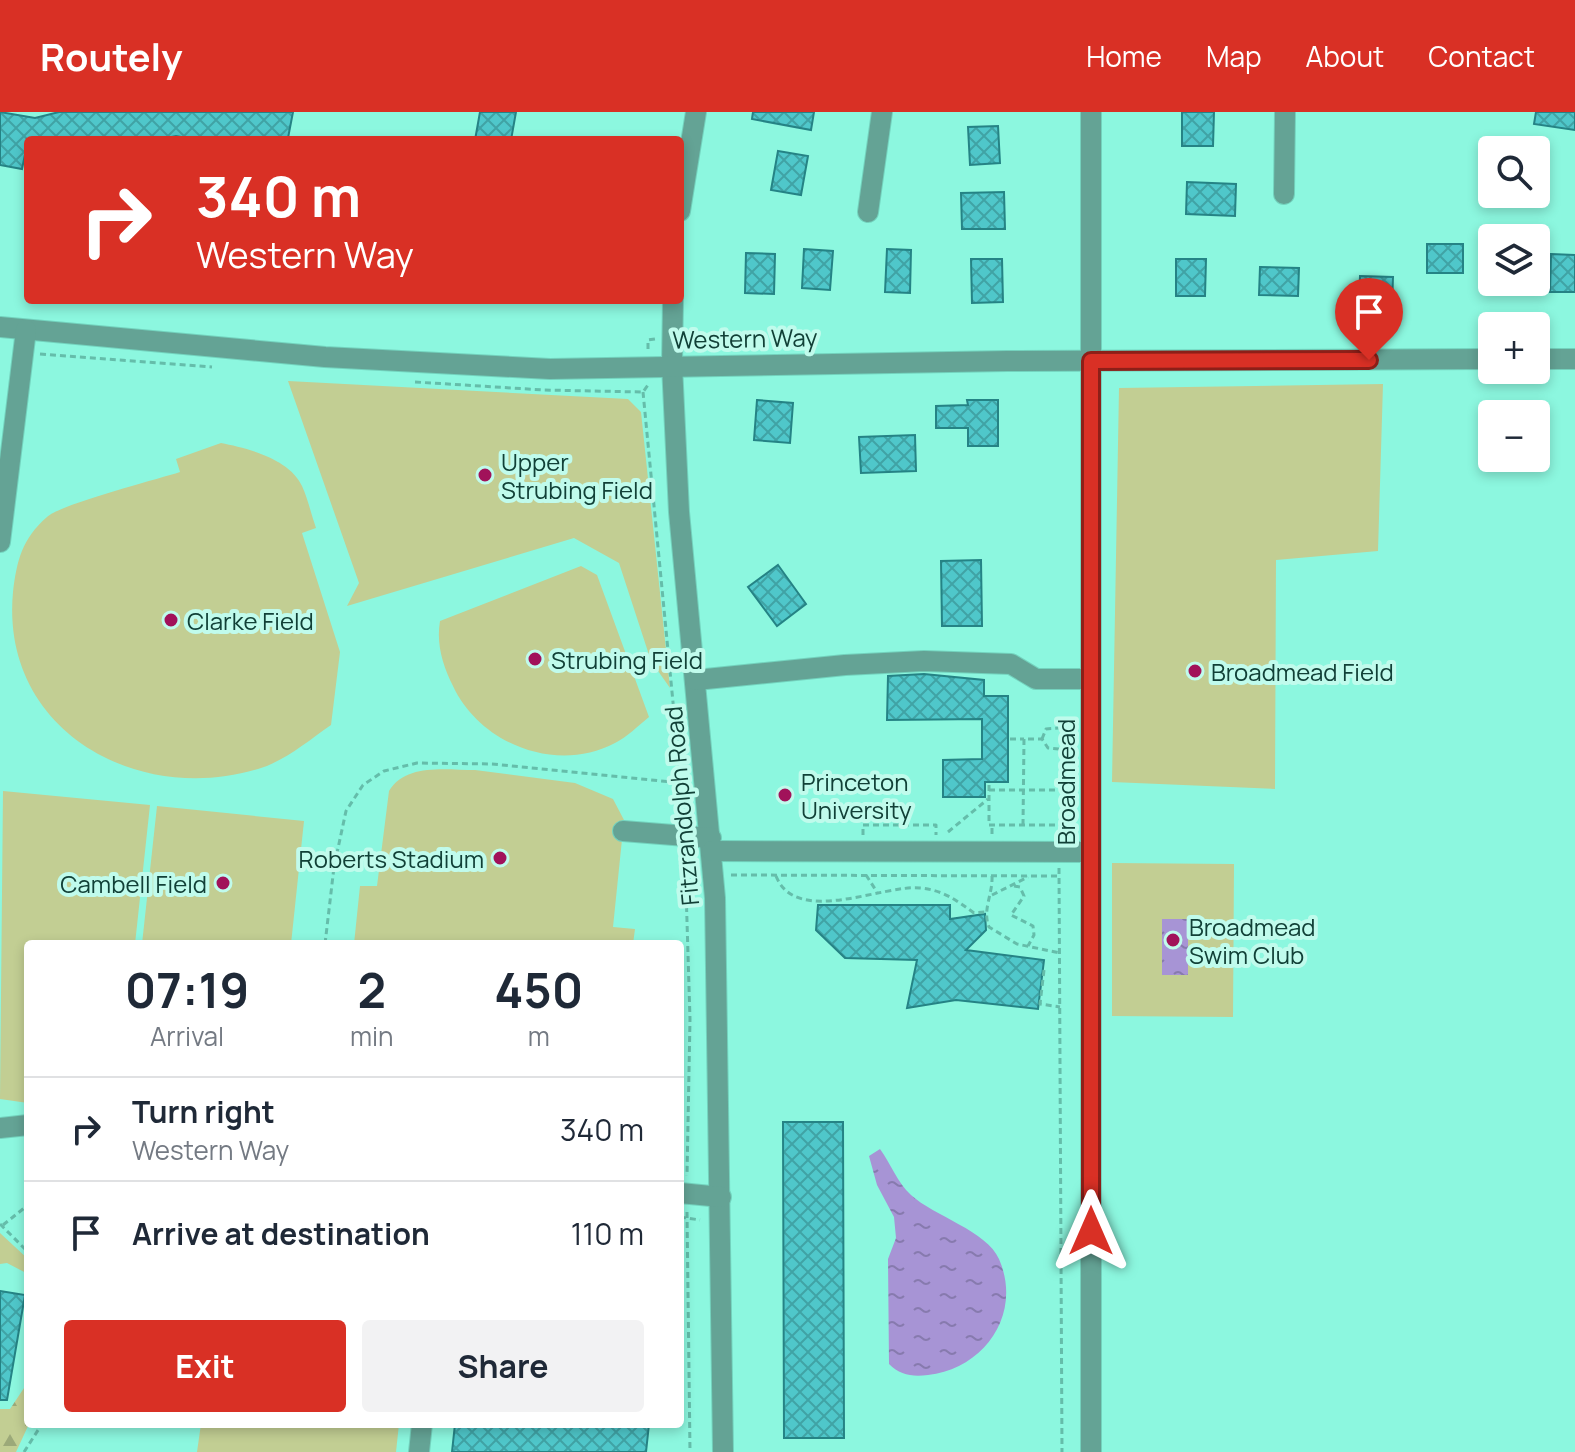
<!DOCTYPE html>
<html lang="en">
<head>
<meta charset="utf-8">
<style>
	body { margin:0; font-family:Manrope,sans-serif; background:#f2f2f3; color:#1f2937; height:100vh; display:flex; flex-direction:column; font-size:30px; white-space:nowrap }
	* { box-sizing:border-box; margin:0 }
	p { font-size:26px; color:#747a83 }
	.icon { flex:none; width:44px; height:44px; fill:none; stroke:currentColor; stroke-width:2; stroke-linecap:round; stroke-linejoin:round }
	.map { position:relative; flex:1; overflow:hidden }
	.panel { position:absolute; left:24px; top:828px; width:660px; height:488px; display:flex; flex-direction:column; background:#fff; border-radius:8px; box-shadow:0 4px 12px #0003 }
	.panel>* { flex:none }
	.banner { position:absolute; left:24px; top:24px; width:660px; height:168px; border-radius:8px; box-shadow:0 4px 12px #0003; background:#d93025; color:#fff; overflow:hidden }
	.controls { position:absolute; left:1478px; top:24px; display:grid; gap:16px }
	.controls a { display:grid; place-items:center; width:72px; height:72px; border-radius:8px; background:#fff; box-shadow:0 4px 12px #0003; font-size:40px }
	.pin { position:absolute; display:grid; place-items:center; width:68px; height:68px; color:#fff; margin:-82px -34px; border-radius:50% 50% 50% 0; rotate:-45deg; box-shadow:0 0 8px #0007 }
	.pin .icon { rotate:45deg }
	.me { position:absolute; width:88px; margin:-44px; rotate:0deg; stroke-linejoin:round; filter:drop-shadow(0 0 6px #0008) }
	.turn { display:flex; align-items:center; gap:28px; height:168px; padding:0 40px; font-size:36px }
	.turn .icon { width:104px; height:104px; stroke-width:2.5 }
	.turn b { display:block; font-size:56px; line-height:68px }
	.eta { display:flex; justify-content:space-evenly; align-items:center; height:136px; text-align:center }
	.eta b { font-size:48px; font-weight:700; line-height:56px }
	.primary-button { display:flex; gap:16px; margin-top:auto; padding:16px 40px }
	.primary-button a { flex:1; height:92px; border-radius:8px; background:#d93025; color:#fff; font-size:32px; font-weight:700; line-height:92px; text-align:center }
	.primary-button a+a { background:#f2f2f3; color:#1f2937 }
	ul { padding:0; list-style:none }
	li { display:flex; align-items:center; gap:24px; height:104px; padding:0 40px; border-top:2px solid #e0e1e3 }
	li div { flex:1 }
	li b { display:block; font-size:30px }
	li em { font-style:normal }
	header { display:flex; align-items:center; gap:48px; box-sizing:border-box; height:112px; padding:0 40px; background:#d93025; color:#fff }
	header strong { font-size:38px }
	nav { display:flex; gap:44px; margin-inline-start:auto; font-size:28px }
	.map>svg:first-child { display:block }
	.grass { fill:#c2ce93 }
	.forest { fill:url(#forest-firs) }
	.water { fill:url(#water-ripples) }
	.building { fill:url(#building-cross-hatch); stroke:#258385; stroke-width:2 }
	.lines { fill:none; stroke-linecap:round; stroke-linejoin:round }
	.minor-casing { stroke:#73d2bd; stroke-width:22 }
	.path { stroke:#65bdaa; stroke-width:3; stroke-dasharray:6 4; stroke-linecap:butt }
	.minor { stroke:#64a395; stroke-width:20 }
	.route-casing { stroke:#8d1f18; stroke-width:20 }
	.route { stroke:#d93025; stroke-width:14 }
	.poi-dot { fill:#a1125a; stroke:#c0fbec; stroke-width:3 }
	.labels { text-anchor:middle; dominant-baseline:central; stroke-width:8; stroke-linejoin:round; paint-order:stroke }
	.street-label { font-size:24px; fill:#114037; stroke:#c0fbec }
	.poi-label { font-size:24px; fill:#114037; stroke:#c0fbec; text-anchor:start }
</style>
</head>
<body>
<header>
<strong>Routely</strong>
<nav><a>Home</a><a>Map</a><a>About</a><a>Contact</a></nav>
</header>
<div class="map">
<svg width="1575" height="1340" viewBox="0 0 1575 1340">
	<defs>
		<pattern id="forest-firs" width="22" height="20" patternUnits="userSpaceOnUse" patternTransform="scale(2)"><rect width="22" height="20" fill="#c2ce93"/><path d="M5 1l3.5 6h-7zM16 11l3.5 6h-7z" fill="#9ca979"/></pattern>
		<pattern id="water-ripples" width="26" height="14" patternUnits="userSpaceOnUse" patternTransform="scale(2)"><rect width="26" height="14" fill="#a794d5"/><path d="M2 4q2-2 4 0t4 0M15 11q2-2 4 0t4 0" fill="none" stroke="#877aae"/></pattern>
		<pattern id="building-cross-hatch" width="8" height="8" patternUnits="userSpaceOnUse" patternTransform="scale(2)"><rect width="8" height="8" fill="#4fc7ca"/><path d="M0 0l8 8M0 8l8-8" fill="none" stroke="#40a3a5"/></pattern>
	</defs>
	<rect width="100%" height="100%" fill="#8cf7df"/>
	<!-- grass -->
	<g class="grass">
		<polygon points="288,269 628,287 641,300 670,576 651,549 619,451 574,426 347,494 359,471"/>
		<polygon points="1383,272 1378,439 1276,448 1275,677 1112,670 1119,276"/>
		<path d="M221,331C247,336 290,347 302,374C308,387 311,402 316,416L302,421L340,540L331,613C308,629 285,649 258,657C137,694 0,618 13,480C17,448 22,427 47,405C61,392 155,368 180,360L176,347Z"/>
		<path d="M581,454L597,463L649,605C638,614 627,625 615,631C556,662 480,632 453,574C443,554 436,532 440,509Z"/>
		<path d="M475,658L575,671L613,687L624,708L613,815L635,817L633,832H354L360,774H377L389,679C406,651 445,658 475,658Z"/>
		<polygon points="3,679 150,693 135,832 28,832 28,991 0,987"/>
		<polygon points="157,694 304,709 291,832 142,832"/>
		<polygon points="1112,751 1234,752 1233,905 1112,904"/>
		<polygon points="0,1121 28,1147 28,1162 7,1151 0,1152"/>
		<polygon points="201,1312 399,1312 396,1340 197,1340"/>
	</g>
	<!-- forest -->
	<polygon class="forest" points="28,1270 29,1312 16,1340 0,1340 0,1297 10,1297"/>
	<!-- water -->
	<g class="water">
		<rect x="1162" y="807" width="26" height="56"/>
		<path d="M880,1037C891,1052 897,1070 911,1083C934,1104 987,1119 999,1147C1023,1202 984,1257 928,1263C912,1265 900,1263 889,1252L888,1147L896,1126L894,1105L877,1073L869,1044Z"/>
	</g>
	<!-- building -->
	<g class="building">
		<polygon points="0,0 35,6 59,0 293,0 288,26 283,28 196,28 176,24 158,28 28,28 22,57 0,53"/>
		<polygon points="480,0 516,0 511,28 475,28"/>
		<polygon points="753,0 814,0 811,18 752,7"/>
		<polygon points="1182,0 1214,0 1213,34 1182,34"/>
		<polygon points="1536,0 1575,0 1575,18 1534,12"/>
		<polygon points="998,14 1000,51 970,53 968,15"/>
		<polygon points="778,39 808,44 801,83 771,78"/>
		<polygon points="1187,70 1236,72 1235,104 1186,102"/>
		<polygon points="1004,80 1005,117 962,117 961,81"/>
		<rect x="1427" y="132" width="36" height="29"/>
		<polygon points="804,137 833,139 830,178 802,176"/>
		<polygon points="887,137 911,138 910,181 885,180"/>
		<polygon points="746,141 775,142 774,182 745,181"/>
		<polygon points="1551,142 1575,143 1575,180 1550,180"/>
		<polygon points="971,147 1002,147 1003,190 972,191"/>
		<polygon points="1176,147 1206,147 1205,184 1176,184"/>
		<polygon points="1260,155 1299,156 1298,184 1259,183"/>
		<polygon points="1360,164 1393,165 1392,194 1359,193"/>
		<polygon points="757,288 793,291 790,331 754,328"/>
		<polygon points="967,288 998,288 998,334 968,334 968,316 936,316 936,294 968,293"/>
		<polygon points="915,323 916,359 861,361 859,325"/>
		<polygon points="981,448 982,514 942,514 941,449"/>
		<polygon points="778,453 806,492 777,514 748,475"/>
		<polygon points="924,562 984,568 984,584 1008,584 1008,670 985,670 985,685 943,685 943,648 982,647 982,607 887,608 888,564"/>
		<polygon points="818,793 950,793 950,807 985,802 986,818 966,838 1044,848 1038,897 956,888 907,896 917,848 845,846 816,818"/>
		<polygon points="783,1010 843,1010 844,1326 784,1326"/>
		<polygon points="0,1179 25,1183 7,1288 0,1288"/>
		<polygon points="455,1312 649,1312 646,1340 452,1340"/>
	</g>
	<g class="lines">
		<!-- minor casing -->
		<g class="minor-casing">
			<g id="minor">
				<polyline points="1284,82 1285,0"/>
				<polyline points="680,99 696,0"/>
				<polyline points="868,100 882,0"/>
				<polyline points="673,188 672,253 679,400 715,786 723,1340"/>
				<polyline points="0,215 325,245 550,257 1007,249 1492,247"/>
				<polyline points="1536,247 1575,247"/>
				<polyline points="0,430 26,218"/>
				<polyline points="696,568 845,553 924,549 1011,552 1036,567 1091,567"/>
				<polyline points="623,719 711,726"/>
				<polyline points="712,739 1091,740"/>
				<polyline points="0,1016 28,1013"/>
				<polyline points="680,1081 721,1085"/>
				<polyline points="419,1340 422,1312"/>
				<polyline points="1091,1340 1091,0"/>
			</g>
		</g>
		<!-- path -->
		<g class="path">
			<polyline points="648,237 648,228 655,227"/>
			<polyline points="40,242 212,255"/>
			<polyline points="415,270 543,278 643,280 648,273"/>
			<polyline points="643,280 684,704"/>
			<polyline points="1010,627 1024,627"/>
			<polyline points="1042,627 1046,617 1059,616"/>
			<polyline points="989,673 989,713 1059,713"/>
			<polyline points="989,678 1059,678"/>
			<polyline points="1023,713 1024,627 1042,627 1048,636 1059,637"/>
			<polyline points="1059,718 1071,719"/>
			<polyline points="948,720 988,687"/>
			<polyline points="992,722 992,713"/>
			<polyline points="863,723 863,713 936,713 936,723"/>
			<polyline points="685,744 690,907 687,1064"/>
			<polyline points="1059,756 1062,1340"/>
			<polyline points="731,763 1059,764"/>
			<polyline points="866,763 877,780"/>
			<path d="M776,764C796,815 884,772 920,776C943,778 956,788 974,801L985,800"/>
			<path d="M992,764C993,782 982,798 989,815L1017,832L1060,841"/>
			<polyline points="1014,774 1020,775 1024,784 1011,803 1033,814 1034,823 1028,834"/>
			<polyline points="992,783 1028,765"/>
			<polyline points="325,832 334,755 346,699 363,673 384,659 417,651 492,652 682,671"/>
			<polyline points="1044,858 1040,892 1060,895"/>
			<polyline points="687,1100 690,1340"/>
			<polyline points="680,1105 700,1108"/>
			<polyline points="0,1112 28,1140"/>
			<polyline points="3,1113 28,1093"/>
			<polyline points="24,1192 28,1192"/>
			<polyline points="24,1340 42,1312"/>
		</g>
		<!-- minor -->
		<use href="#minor" class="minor"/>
	</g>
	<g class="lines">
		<!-- route casing -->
		<g class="route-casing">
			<polyline id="route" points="1091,1119 1091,249 1369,248"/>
		</g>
		<!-- route -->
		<use href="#route" class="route"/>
	</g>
	<!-- markers -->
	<g class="poi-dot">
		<circle cx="485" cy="363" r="8"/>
		<circle cx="171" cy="508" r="8"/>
		<circle cx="535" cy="547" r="8"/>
		<circle cx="1195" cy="559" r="8"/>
		<circle cx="785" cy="683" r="8"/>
		<circle cx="500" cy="746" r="8"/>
		<circle cx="223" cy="771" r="8"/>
		<circle cx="1173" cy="828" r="8"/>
	</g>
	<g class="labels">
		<!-- street labels -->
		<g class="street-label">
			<text transform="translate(745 226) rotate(-1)">Western Way</text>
			<text transform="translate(1065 670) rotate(-90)">Broadmead</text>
			<text transform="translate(681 694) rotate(-95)">Fitzrandolph Road</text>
		</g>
		<!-- poi labels -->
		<g class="poi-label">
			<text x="501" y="349">Upper<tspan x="501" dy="28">Strubing Field</tspan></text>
			<text x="187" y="508">Clarke Field</text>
			<text x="551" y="547">Strubing Field</text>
			<text x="1211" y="559">Broadmead Field</text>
			<text x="801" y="669">Princeton<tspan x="801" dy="28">University</tspan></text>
			<text x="484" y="746" text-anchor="end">Roberts Stadium</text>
			<text x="207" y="771" text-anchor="end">Cambell Field</text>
			<text x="1189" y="814">Broadmead<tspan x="1189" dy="28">Swim Club</tspan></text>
		</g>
	</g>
</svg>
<div class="controls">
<a><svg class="icon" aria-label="search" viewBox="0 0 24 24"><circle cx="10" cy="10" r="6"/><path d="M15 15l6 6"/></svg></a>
<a><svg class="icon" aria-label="layers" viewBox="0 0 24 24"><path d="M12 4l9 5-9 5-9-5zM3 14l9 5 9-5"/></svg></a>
<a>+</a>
<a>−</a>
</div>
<div class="pin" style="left:1369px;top:248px;background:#d93025"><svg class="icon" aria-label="arrive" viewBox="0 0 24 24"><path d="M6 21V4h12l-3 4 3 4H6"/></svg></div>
<svg class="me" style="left:1091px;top:1119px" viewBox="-20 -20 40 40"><path d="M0-17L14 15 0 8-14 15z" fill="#d93025" stroke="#fff" stroke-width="4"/></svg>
<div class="banner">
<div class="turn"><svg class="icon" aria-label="right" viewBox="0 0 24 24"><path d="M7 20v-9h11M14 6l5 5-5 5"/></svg><div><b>340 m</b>Western Way</div></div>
</div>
<section class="panel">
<div class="eta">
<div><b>07:19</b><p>Arrival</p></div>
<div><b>2</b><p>min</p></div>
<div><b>450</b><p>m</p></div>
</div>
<ul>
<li><svg class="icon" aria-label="right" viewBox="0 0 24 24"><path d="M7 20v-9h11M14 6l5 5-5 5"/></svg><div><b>Turn right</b><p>Western Way</p></div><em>340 m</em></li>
<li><svg class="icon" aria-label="arrive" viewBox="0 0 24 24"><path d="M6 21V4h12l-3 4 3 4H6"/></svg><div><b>Arrive at destination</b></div><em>110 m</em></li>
</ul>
<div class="primary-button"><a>Exit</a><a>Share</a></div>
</section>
</div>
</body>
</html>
